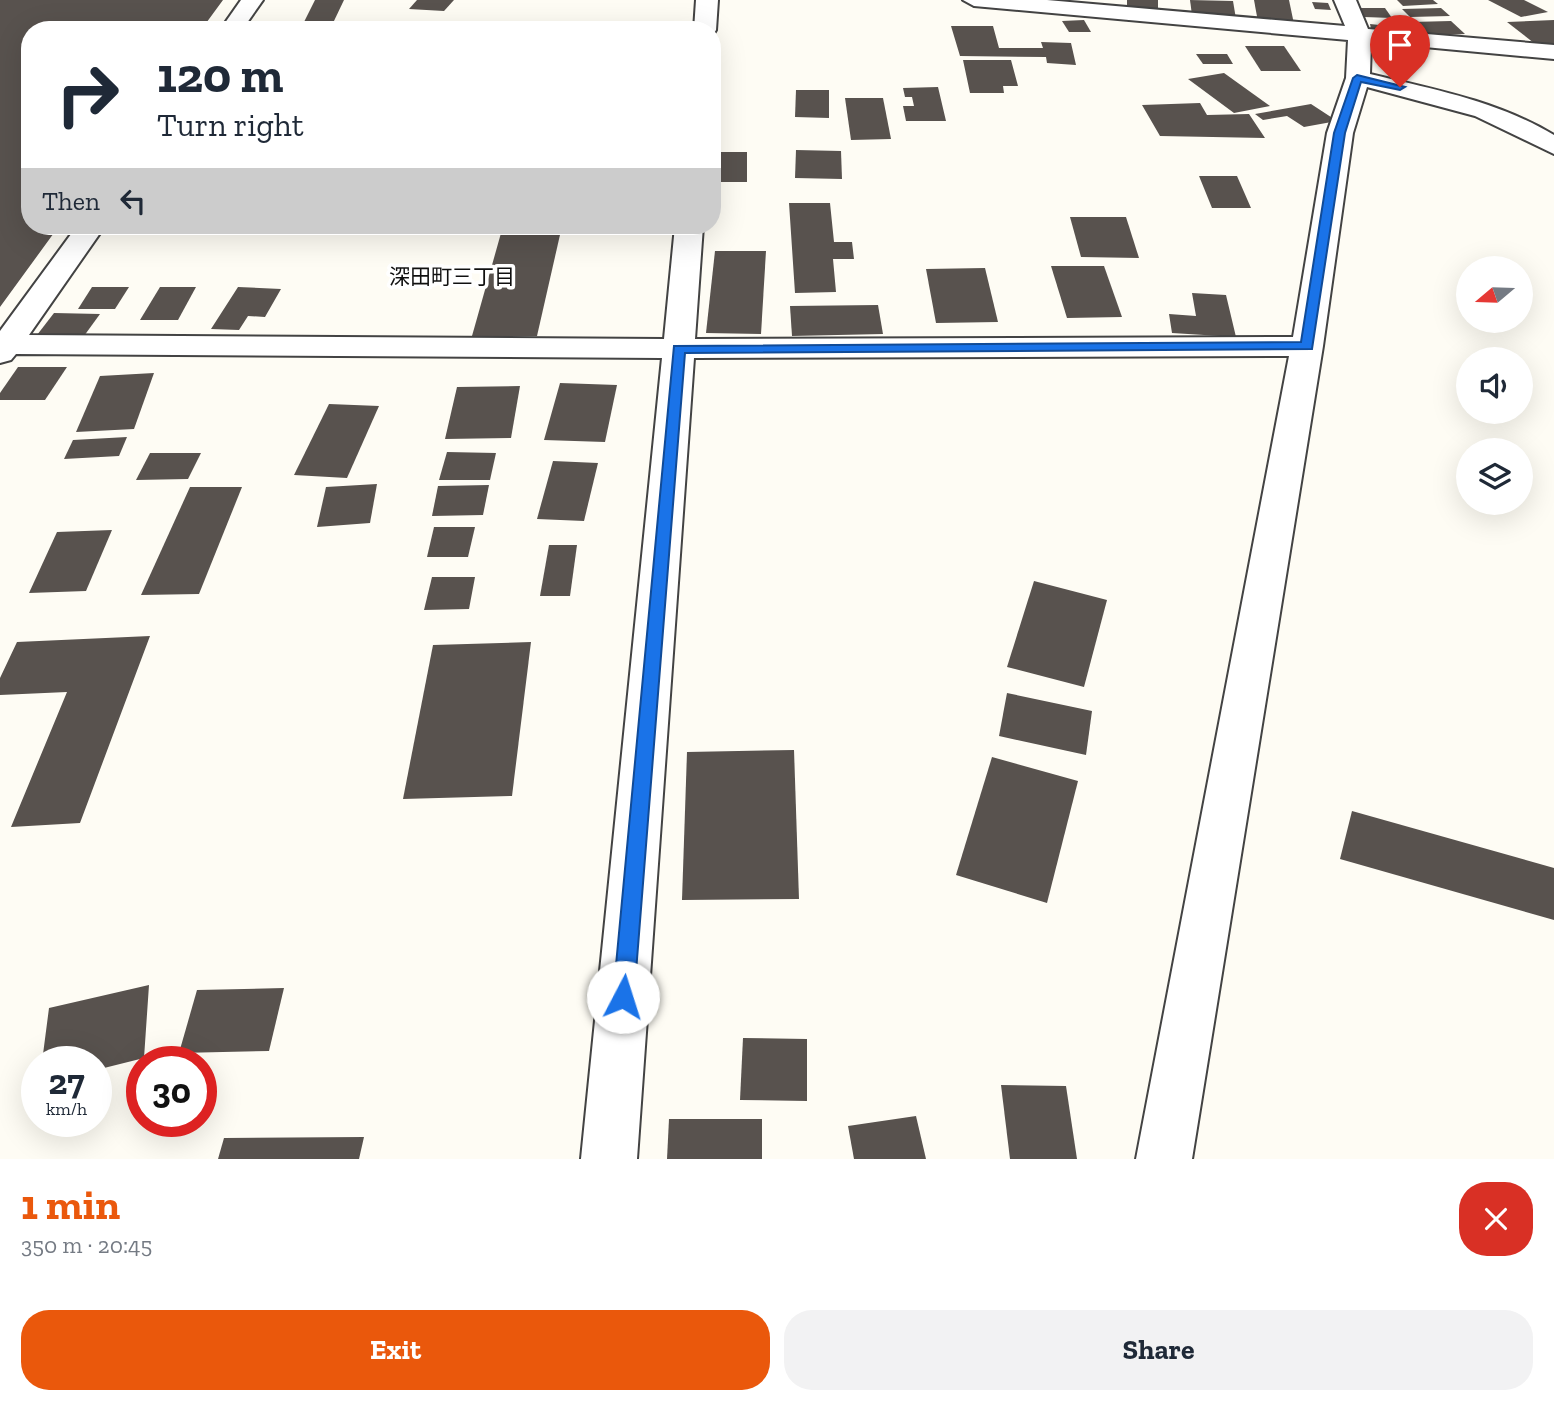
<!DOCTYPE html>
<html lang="en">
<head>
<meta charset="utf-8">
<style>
	body { margin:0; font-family:"Zilla Slab","Noto Sans JP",serif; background:#f2f2f3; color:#1f2937; height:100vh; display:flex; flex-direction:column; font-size:26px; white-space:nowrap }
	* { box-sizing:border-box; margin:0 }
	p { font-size:23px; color:#747a83 }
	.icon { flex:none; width:38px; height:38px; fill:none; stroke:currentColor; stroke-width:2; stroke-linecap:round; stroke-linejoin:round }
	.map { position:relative; height:1159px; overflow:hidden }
	.drawer { display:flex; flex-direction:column; background:#fff; flex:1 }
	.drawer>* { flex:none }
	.hud { position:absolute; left:21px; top:21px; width:700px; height:214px; border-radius:28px; box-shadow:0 7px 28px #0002; background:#fff; color:#1f2937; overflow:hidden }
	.needle { width:46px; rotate:251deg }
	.fabs { position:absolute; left:1456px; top:256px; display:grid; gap:14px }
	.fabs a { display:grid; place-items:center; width:77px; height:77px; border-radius:50%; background:#fff; box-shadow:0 7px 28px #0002; font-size:35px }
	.speed { position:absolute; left:21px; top:1046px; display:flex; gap:14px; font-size:35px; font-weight:700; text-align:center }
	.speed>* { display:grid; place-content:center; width:91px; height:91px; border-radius:50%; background:#fff; box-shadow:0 7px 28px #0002; line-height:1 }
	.speed small { font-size:18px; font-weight:400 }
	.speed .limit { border:10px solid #d22; background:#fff; color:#111 }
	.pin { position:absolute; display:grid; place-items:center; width:60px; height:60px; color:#fff; margin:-72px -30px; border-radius:50% 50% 50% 0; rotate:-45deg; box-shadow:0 0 7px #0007 }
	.pin .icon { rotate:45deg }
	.me { position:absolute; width:77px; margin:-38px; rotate:5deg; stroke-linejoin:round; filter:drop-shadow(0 0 5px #0008) }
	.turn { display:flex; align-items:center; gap:24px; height:147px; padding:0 21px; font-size:32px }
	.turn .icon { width:91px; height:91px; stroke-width:2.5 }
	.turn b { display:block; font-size:49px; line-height:60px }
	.then { display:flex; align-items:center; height:66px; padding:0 21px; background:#0003; gap:14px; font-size:26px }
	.round { display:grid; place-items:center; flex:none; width:74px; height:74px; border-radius:28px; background:#f2f2f3 }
	.summary { display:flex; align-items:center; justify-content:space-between; height:119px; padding:0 21px }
	h1 { font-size:42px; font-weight:700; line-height:52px; color:#ea580c }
	.primary-button { display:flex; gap:14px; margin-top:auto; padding:14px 21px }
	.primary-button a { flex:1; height:80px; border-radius:28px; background:#ea580c; color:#fff; font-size:28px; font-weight:700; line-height:80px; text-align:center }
	.primary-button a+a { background:#f2f2f3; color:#1f2937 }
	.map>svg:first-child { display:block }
	.building { fill:#58524e }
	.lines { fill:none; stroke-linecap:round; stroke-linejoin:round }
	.minor-casing { stroke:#434343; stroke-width:4 }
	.minor { fill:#fff; fill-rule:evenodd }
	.route { fill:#1a73e8; stroke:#114b97; stroke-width:2 }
	.labels { text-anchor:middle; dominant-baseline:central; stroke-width:7; stroke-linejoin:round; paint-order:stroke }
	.far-neighbourhood-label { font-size:21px; fill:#101010; stroke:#fff }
</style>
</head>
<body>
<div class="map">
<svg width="1554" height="1159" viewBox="0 0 1554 1159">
	<rect width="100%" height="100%" fill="#fefcf4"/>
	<!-- building -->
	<g class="building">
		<polygon points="0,0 223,0 201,30 30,30 30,226 59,226 0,307"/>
		<polygon points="315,0 344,0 333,23 303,24"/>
		<polygon points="417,0 454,0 444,11 409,9"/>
		<polygon points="1127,0 1158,0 1158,13 1127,10"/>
		<polygon points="1190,0 1233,1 1236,19 1192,15"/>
		<polygon points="1254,0 1289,0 1294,24 1258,22"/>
		<polygon points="1397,0 1433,0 1438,4 1403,6"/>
		<polygon points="1488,0 1524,0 1548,12 1521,17"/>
		<polygon points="1312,2 1328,3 1331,10 1315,9"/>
		<polygon points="1358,8 1385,8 1392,18 1364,17"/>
		<polygon points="1441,8 1450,16 1410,17 1402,9"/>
		<polygon points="1084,20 1091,32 1069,32 1062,21"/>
		<polygon points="1554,20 1554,46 1539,47 1507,22"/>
		<polygon points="1451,21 1465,34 1425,36 1411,22"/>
		<polygon points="1370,24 1398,27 1400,36 1372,33"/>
		<polygon points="629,25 664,25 663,30 628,30"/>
		<polygon points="951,26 993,26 999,48 1043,48 1041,42 1071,43 1076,65 1047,63 1046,57 960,56"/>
		<polygon points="1245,46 1284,46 1301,71 1261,71"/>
		<polygon points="1196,54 1227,54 1233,64 1203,64"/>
		<polygon points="963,60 1011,60 1018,86 1003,86 1004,93 970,93"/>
		<polygon points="1224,73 1270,106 1234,113 1188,79"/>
		<polygon points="938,87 946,121 906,121 903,106 914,106 912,97 905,97 903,88"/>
		<polygon points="796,90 829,90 829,118 795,117"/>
		<polygon points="845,98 883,98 891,139 851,140"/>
		<polygon points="1200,103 1207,115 1249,114 1265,138 1160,136 1142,105"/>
		<polygon points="1311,104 1337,121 1304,127 1287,116 1263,120 1255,114"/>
		<polygon points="796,150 841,151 842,179 795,178"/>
		<polygon points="717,152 747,152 747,182 716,182"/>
		<polygon points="1199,176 1237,176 1251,208 1212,208"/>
		<polygon points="789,203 830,203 834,242 852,242 854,259 833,259 836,292 795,293"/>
		<polygon points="1070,217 1126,217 1139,258 1081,257"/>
		<polygon points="260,226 382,226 378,235 255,234"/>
		<polygon points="503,226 562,226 537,336 472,336"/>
		<polygon points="715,251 766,251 761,334 706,333"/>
		<polygon points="1051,266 1104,266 1122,317 1067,318"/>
		<polygon points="985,268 998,322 936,323 926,269"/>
		<polygon points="92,287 129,287 115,309 78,309"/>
		<polygon points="160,287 196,287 178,320 140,320"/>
		<polygon points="238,287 281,289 265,317 248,316 239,330 211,329"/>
		<polygon points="1192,293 1226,295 1236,337 1172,333 1169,314 1196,316"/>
		<polygon points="878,305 883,334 792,336 790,306"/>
		<polygon points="54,313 100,314 84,336 37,335"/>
		<polygon points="18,367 67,367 45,400 0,400 0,393"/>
		<polygon points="154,373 134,429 76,432 100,376"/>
		<polygon points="560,383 617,385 605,442 544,440"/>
		<polygon points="520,386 511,438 445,439 457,387"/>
		<polygon points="329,404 379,406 347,478 294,475"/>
		<polygon points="127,437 119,456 64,459 73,440"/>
		<polygon points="447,452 496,453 490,480 439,480"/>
		<polygon points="150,453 201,453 188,479 136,480"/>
		<polygon points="553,461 598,463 584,521 537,519"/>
		<polygon points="377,484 370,523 317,527 326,487"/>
		<polygon points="489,485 483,515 432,516 438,486"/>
		<polygon points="190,487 242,487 199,594 141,595"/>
		<polygon points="434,527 475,527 468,557 427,557"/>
		<polygon points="112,530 86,591 29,593 57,532"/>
		<polygon points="549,545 577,545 570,596 540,596"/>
		<polygon points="432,577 475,577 469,609 424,610"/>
		<polygon points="1034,581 1107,600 1084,687 1007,667"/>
		<polygon points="150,636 80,823 11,827 67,692 0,695 0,678 17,642"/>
		<polygon points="531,642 512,796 403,799 433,645"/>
		<polygon points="1007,693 1092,711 1086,755 999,736"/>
		<polygon points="794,750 799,899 682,900 687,752"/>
		<polygon points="992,757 1078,781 1047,903 956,875"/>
		<polygon points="1352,811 1554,868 1554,920 1340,859"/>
		<polygon points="149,985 144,1058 96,1070 96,1062 42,1062 49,1008"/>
		<polygon points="284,988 269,1051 179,1053 197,990"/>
		<polygon points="743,1038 807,1039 807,1101 740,1100"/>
		<polygon points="1001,1085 1066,1086 1077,1159 1010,1159"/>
		<polygon points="916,1116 926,1159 854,1159 848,1126"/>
		<polygon points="669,1119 762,1119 762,1159 667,1159"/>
		<polygon points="364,1137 359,1159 218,1159 224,1138"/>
	</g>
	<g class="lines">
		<!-- minor casing -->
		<g class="minor-casing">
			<g id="minor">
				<polygon points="241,0 263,0 242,30 220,30"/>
				<polygon points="696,0 718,0 716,30 713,35 712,30 694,30"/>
				<path d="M963,0H1047L1345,26L1334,0H1356L1368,29L1554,45V59L1371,42L1370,74C1433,89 1497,101 1554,135V154L1475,116L1367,87L1353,133L1323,346L1192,1159H1136L1289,356L694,358L637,1159H581L662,358L16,354L11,360L0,363V331L77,226H105L29,335L664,339L675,226H703L695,339L1293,337L1327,133L1346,78L1348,40L974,6Z"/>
			</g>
		</g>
		<!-- minor -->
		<use href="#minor" class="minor"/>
	</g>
	<!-- route -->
	<polygon class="route" points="1357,75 1405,87 1400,90 1361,82 1345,133 1312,349 685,353 634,997 631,1004 623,1007 616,1004 613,997 674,346 1301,342 1334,133 1353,78"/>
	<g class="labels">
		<!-- far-neighbourhood labels -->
		<g class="far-neighbourhood-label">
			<text x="452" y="276">深田町三丁目</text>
		</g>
	</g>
</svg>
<div class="fabs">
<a><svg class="needle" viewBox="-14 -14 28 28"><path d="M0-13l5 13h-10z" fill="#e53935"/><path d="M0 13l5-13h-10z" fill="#747a83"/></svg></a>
<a><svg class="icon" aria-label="sound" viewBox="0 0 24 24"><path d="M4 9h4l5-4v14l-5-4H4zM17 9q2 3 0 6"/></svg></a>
<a><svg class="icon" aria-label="layers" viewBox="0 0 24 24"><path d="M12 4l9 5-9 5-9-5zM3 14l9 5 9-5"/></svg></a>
</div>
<div class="speed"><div>27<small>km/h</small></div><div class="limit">30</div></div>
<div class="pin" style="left:1400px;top:87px;background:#d93025"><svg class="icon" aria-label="arrive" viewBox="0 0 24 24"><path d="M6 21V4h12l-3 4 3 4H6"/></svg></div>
<svg class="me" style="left:623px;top:997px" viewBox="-20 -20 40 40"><circle r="19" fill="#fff"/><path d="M0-13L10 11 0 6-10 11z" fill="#1a73e8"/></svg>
<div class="hud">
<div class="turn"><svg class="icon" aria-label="right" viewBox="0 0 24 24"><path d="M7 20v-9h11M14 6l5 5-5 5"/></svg><div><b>120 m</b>Turn right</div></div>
<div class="then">Then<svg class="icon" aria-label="left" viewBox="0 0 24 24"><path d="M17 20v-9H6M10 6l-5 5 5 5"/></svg></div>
</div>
</div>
<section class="drawer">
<div class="summary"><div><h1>1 min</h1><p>350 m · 20:45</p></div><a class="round" style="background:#d93025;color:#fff"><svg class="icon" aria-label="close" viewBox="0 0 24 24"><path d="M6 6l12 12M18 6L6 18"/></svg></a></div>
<div class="primary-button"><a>Exit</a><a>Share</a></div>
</section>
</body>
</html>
